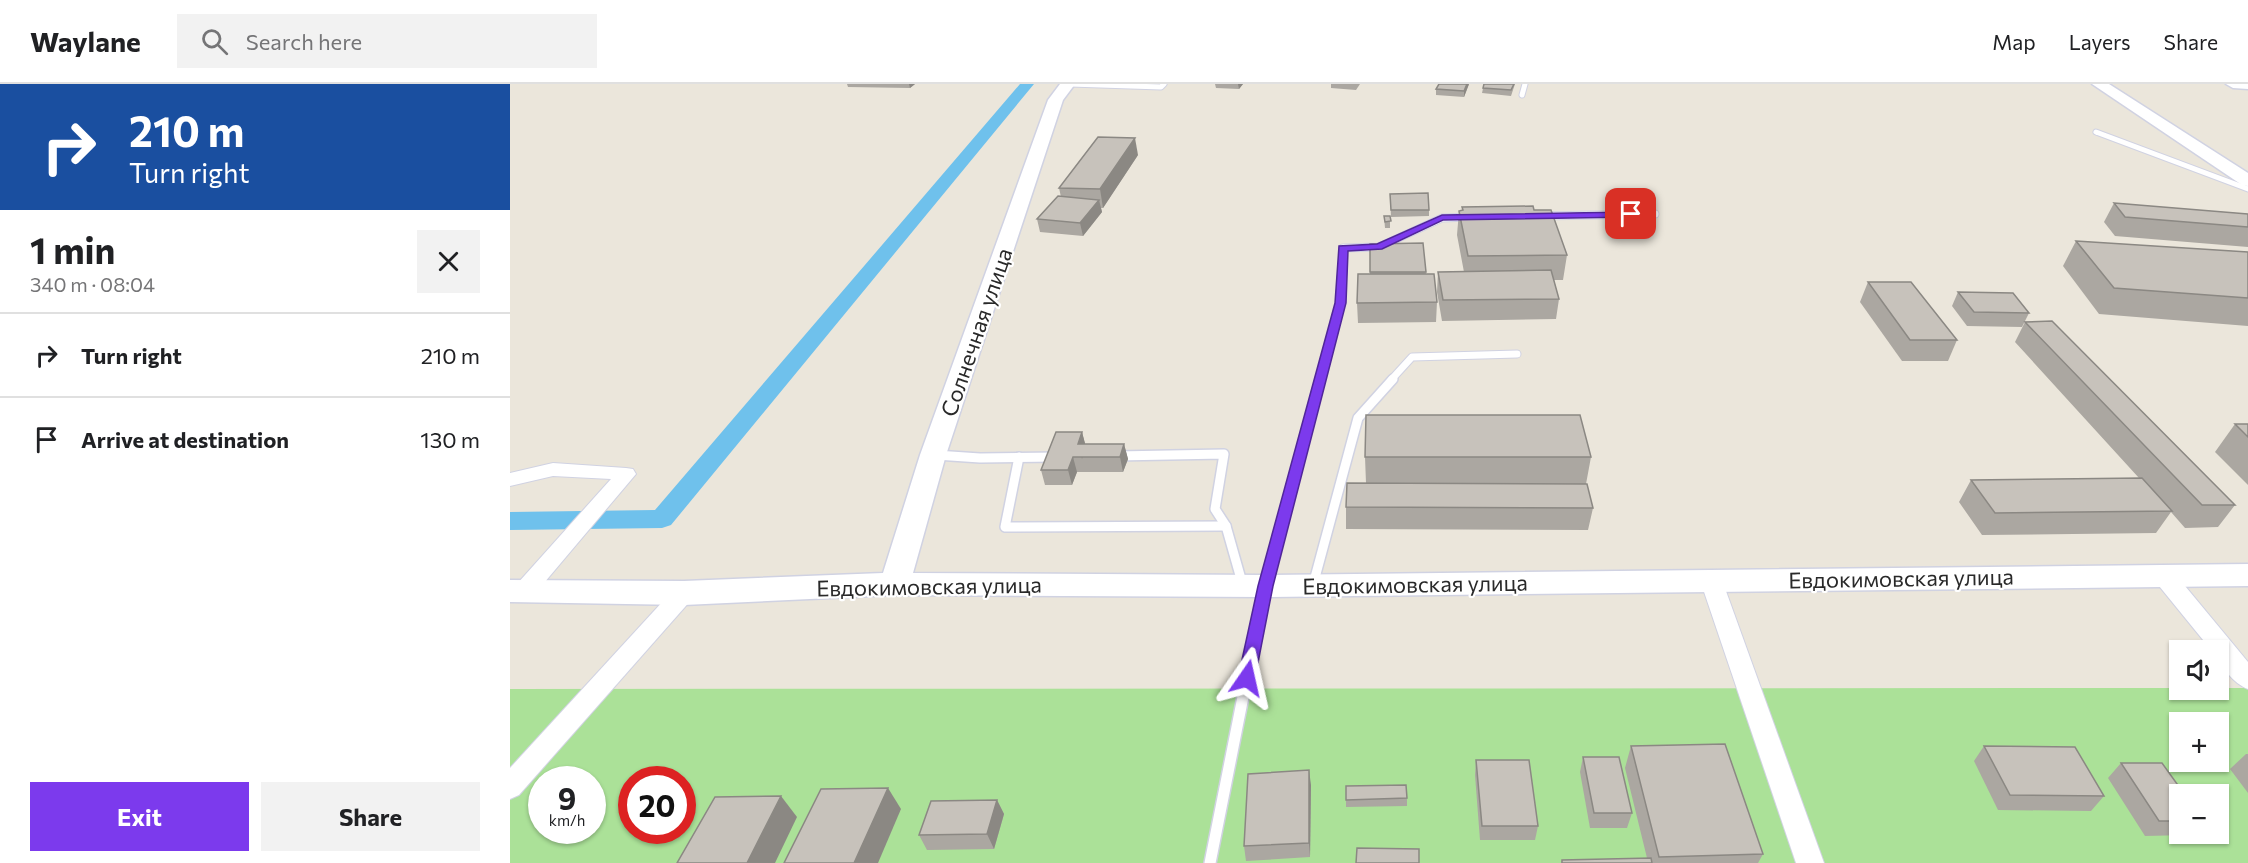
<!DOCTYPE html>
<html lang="en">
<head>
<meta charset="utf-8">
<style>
	body { margin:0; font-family:Commissioner,sans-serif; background:#f2f2f2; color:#202124; height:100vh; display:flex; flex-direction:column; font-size:22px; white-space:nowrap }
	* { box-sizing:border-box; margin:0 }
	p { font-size:20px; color:#757577 }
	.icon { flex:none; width:33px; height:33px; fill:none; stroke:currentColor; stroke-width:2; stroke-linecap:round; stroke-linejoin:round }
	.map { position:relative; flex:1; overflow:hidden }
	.sheet { display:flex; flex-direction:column; background:#fff; width:510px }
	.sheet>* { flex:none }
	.guide { background:#1a4fa0; color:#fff; overflow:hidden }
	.fabs { position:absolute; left:1659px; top:556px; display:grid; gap:12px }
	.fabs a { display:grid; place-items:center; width:60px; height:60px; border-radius:0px; background:#fff; box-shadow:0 2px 4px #0004; font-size:30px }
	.speed { position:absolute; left:18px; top:682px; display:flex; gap:12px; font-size:30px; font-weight:700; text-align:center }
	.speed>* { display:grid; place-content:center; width:78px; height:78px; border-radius:50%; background:#fff; box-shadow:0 2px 4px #0004; line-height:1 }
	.speed small { font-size:15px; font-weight:400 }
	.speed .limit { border:9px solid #d22; background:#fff; color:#111 }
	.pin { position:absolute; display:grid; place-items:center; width:51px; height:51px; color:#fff; margin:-26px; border-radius:12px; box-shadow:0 3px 9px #0006 }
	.me { position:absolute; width:66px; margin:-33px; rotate:11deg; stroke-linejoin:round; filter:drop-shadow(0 0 4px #0008) }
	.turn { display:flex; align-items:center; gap:21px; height:126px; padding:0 30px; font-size:27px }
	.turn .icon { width:78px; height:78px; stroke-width:2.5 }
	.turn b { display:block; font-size:42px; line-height:51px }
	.round { display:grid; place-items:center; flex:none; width:63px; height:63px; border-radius:0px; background:#f2f2f2 }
	.head { display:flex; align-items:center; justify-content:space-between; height:102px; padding:0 30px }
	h1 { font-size:36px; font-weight:700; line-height:45px }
	.primary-button { display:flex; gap:12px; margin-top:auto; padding:12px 30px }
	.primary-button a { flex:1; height:69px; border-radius:0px; background:#7c3aed; color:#fff; font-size:24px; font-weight:700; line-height:69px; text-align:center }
	.primary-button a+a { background:#f2f2f2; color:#202124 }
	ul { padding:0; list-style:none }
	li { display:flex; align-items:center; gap:18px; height:84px; padding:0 30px; border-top:2px solid #e0e0e0 }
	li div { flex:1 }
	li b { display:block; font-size:22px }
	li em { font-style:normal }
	header { display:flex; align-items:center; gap:36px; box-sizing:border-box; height:84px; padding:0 30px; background:#fff; border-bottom:2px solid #e0e0e0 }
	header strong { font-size:28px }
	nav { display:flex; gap:33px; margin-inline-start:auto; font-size:21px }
	.search { width:420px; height:54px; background:#f2f2f2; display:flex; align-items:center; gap:15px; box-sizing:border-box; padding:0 21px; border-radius:0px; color:#757577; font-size:22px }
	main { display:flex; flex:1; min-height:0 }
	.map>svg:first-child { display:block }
	.green { fill:#abe198; fill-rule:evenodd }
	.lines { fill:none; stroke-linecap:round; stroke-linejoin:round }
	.canal { fill:#6fc1ec; fill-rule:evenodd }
	.lane-far3-casing { stroke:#d0d2e2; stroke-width:7 }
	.lane-far2-casing { stroke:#d0d2e2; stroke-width:9 }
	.lane-far1-casing { stroke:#d0d2e2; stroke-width:12 }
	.lane-casing { stroke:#d0d2e2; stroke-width:14 }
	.street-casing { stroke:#d0d2e2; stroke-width:2 }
	.secondary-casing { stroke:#d0d2e2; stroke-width:3 }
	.lane-far3 { stroke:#fff; stroke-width:5 }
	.lane-far2 { stroke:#fff; stroke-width:7 }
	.lane-far1 { stroke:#fff; stroke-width:9 }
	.lane { stroke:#fff; stroke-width:11 }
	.street { fill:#fff; fill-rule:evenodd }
	.secondary { fill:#fff; fill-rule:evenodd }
	.wall { fill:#aba7a1 }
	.shaded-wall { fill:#8b8883 }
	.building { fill:#c7c2bb; stroke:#8b8883; stroke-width:1.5 }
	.route { fill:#7c3aed; stroke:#51269a; stroke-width:1.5 }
	.labels { text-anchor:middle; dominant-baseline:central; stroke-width:4.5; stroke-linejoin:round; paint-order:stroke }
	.street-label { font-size:22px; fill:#292929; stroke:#fff }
</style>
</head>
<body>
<header>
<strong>Waylane</strong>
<div class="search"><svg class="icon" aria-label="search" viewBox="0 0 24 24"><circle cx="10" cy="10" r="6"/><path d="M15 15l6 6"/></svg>Search here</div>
<nav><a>Map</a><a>Layers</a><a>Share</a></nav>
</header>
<main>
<section class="sheet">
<div class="guide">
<div class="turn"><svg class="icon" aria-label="right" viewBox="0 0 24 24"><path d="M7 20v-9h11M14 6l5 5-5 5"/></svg><div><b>210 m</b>Turn right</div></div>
</div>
<div class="head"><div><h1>1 min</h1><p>340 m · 08:04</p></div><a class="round"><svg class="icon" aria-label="close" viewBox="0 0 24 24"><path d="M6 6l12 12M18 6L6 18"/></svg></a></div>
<ul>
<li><svg class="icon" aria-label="right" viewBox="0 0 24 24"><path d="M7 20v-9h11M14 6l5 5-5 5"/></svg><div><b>Turn right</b></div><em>210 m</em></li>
<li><svg class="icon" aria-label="arrive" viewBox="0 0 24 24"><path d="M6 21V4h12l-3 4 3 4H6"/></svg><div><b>Arrive at destination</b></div><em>130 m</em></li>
</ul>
<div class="primary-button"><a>Exit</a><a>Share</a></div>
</section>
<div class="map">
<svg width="1738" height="779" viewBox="0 0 1738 779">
	<rect width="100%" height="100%" fill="#ebe6db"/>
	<!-- green -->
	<path class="green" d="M1669,604L1670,606H1708L1709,604H1738V779H0V605ZM1670,639H1708V678H1670ZM32,696H82V747H32ZM122,696H172V747H122ZM1670,711H1708V750H1670Z"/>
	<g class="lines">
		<!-- canal -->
		<polygon class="canal" points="510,0 524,0 161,441 152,444 0,446 0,428 145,426"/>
		<!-- lane-far3 casing -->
		<g class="lane-far3-casing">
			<g id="lane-far3">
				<polyline points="560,0 651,3 654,0"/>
				<polyline points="1012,11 1015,0"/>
				<polyline points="1586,48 1738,105"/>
				<polyline points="1119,130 1145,130"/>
			</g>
		</g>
		<!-- lane-far2 casing -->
		<g class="lane-far2-casing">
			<g id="lane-far2">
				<polyline points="1031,132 1145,130"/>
				<polyline points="810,296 830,219 833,164 869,163 932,134 960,133"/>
				<polyline points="881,296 902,273 1007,270"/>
			</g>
		</g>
		<!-- lane-far1 casing -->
		<g class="lane-far1-casing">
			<g id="lane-far1">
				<polyline points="426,371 470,374 547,373"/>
				<polyline points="606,372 714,370 705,425 716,442 733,502"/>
				<polyline points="509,373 495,443 716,442"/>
				<polyline points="803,501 848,334 883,295"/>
				<polyline points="754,508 810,295"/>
			</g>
		</g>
		<!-- lane casing -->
		<g class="lane-casing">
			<polyline id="lane" points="700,779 754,507"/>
		</g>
		<!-- street casing -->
		<g class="street-casing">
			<g id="street">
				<polygon points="43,379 116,384 123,385 126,390 23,512 15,514 7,512 4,506 7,500 101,395 43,392 0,402 0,389"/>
				<path d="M1653,483L1661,485L1738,578V605C1724,600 1708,581 1708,567H1702L1645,497L1642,491L1645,485Z"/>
				<polygon points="1201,488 1209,490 1212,496 1314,779 1286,779 1190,496 1193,490"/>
				<polygon points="174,501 182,503 185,509 182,515 9,711 0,715 0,684 166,503"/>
			</g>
		</g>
		<!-- secondary casing -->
		<g class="secondary-casing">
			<g id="secondary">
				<polygon points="550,0 565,0 553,16 436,371 403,489 755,491 1738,480 1738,502 755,513 385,511 174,521 0,518 0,496 174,497 373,489 410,371 538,16"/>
				<polygon points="1582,0 1599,0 1738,89 1738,102 1732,101"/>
				<polygon points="1716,0 1738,0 1738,5 1723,4"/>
			</g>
		</g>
		<!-- lane-far3 -->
		<use href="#lane-far3" class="lane-far3"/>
		<!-- lane-far2 -->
		<use href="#lane-far2" class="lane-far2"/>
		<!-- lane-far1 -->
		<use href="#lane-far1" class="lane-far1"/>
		<!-- lane -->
		<use href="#lane" class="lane"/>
		<!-- street -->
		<use href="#street" class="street"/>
		<!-- secondary -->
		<use href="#secondary" class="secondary"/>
	</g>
	<!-- wall -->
	<g class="wall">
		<polygon points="337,0 405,0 400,4 338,3"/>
		<polygon points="705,0 733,0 729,5 706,4"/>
		<polygon points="821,0 850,0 846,6 821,4"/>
		<polygon points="929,0 959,0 954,13 926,11 926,5"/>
		<polygon points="974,0 1005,0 1001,12 972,9"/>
		<polygon points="628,71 593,124 591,124 592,128 573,152 530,148 527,135 551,113 549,104"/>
		<polygon points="880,110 919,126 919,132 881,133"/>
		<polygon points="1604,119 1738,130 1738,163 1605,152 1594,138"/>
		<polygon points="952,123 1024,126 1057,171 1053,196 1044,196 1049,215 1046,235 932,237 927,208 928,188 954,188 947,151 949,127 952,127"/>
		<polygon points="874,132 880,132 880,144 875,144"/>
		<polygon points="1566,157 1738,168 1738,242 1589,230 1553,182"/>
		<polygon points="913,159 916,190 927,218 926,238 848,239 847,219 860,190 860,160"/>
		<polygon points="1358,198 1447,256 1438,277 1392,277 1350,218"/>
		<polygon points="1448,208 1519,229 1512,243 1457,242 1442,222"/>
		<polygon points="1515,238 1725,421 1708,443 1675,444 1661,428 1646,449 1472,451 1449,418 1461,396 1629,394 1505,258"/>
		<polygon points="1725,340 1738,340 1738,401 1705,368"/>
		<polygon points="572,348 575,360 614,360 618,375 613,388 567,388 562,401 535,401 531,386"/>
		<polygon points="855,373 1081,373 1076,400 1083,424 1078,446 836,445 836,423 856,399"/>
		<polygon points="1121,662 1253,770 1248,779 1051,779 1052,776 1137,774 1115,684"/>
		<polygon points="1474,662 1594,712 1581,727 1488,726 1464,677"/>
		<polygon points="1736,670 1738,670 1738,709 1720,685"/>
		<polygon points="1073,673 1122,729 1117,744 1080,744 1070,688"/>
		<polygon points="966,676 1028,742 1025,756 970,756 965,691"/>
		<polygon points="1611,679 1670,711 1670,750 1678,750 1678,751 1635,752 1598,694"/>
		<polygon points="801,701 800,773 736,777 734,762"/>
		<polygon points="897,714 897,722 836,723 836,716"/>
		<polygon points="487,716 494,730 484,765 417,766 409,751"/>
	</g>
	<!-- shaded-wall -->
	<g class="shaded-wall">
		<polygon points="399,0 405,0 400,4"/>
		<polygon points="728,0 733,0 729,5"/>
		<polygon points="957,0 959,0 954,13 954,7"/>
		<polygon points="625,54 628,71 593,124 590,105"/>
		<polygon points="589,116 592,128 573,152 570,139"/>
		<polygon points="572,348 576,363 572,375 568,360"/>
		<polygon points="614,360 618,375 613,388 610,373"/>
		<polygon points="563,373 567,388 562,401 558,386"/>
		<polygon points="799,686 801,701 800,773 799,759"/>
		<polygon points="378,704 391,725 368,779 344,779"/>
		<polygon points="271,712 287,733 265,779 237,779"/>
		<polygon points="487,716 494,730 484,765 477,750"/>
	</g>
	<!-- building -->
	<g class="building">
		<polygon points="929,0 957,0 954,7 926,5"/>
		<polygon points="974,0 1004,0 1001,6 973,4"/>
		<polygon points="588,53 625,54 590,105 549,104"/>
		<polygon points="918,109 919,126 881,126 880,110"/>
		<polygon points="548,112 589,116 570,139 527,135"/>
		<polygon points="1604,119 1738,130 1738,143 1615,133"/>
		<polygon points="1023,122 1024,126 1041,126 1057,171 958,172 949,127 953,126 952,123"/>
		<polygon points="874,132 880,132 881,137 875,138"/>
		<polygon points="1566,157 1738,168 1738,214 1604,204"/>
		<polygon points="913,159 916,188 860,188 860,160"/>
		<polygon points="1041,186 1049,215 933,216 928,188"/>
		<polygon points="848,190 924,190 927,218 847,219"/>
		<polygon points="1358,198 1401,198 1447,256 1400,256"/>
		<polygon points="1448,208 1503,209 1519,229 1464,228"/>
		<polygon points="1542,237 1725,421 1692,421 1515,238"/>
		<polygon points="856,331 1070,331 1081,373 855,373"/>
		<polygon points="1725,340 1738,340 1738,353"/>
		<polygon points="546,348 572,348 568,360 614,360 610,373 563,373 558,386 531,386"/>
		<polygon points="1632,394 1662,427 1485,429 1461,396"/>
		<polygon points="837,399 1077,400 1083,424 836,423"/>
		<polygon points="1215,660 1253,770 1149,773 1121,662"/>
		<polygon points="1474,662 1565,663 1594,712 1500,711"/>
		<polygon points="1073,673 1109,673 1122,729 1084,729"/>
		<polygon points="966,676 1019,676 1028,742 972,742"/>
		<polygon points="1611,679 1652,679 1675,711 1670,711 1670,737 1649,737"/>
		<polygon points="799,686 799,759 734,762 738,690"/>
		<polygon points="896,701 897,714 836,716 836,702"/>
		<polygon points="378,704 344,779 274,779 311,705"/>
		<polygon points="271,712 237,779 167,779 205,713"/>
		<polygon points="487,716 477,750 409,751 421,717"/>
		<polygon points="847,764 909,765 909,779 846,779"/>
		<polygon points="1141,774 1142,779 1052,779 1052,776"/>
	</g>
	<!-- route -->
	<polygon class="route" points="1121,128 1126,130 1125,133 933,136 872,165 838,167 836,219 763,502 745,594 743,599 731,599 728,594 748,502 825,219 829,162 867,160 932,131"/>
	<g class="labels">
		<!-- street labels -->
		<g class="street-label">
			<text transform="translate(466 248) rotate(-71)">Солнечная улица</text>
			<text transform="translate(1391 494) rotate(-1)">Евдокимовская улица</text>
			<text transform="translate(905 500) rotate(-1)">Евдокимовская улица</text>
			<text transform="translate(419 502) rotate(-1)">Евдокимовская улица</text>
		</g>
	</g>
</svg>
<div class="fabs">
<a><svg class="icon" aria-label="sound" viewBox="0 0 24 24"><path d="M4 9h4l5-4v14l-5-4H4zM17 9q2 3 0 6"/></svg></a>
<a>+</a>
<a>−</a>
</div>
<div class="speed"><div>9<small>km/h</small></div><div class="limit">20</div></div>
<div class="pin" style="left:1121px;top:130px;background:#d93025"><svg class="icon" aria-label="arrive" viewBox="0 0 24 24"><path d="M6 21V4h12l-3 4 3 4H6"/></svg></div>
<svg class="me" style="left:737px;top:594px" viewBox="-20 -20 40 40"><path d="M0-17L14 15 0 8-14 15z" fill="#7c3aed" stroke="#fff" stroke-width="4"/></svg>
</div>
</main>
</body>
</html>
